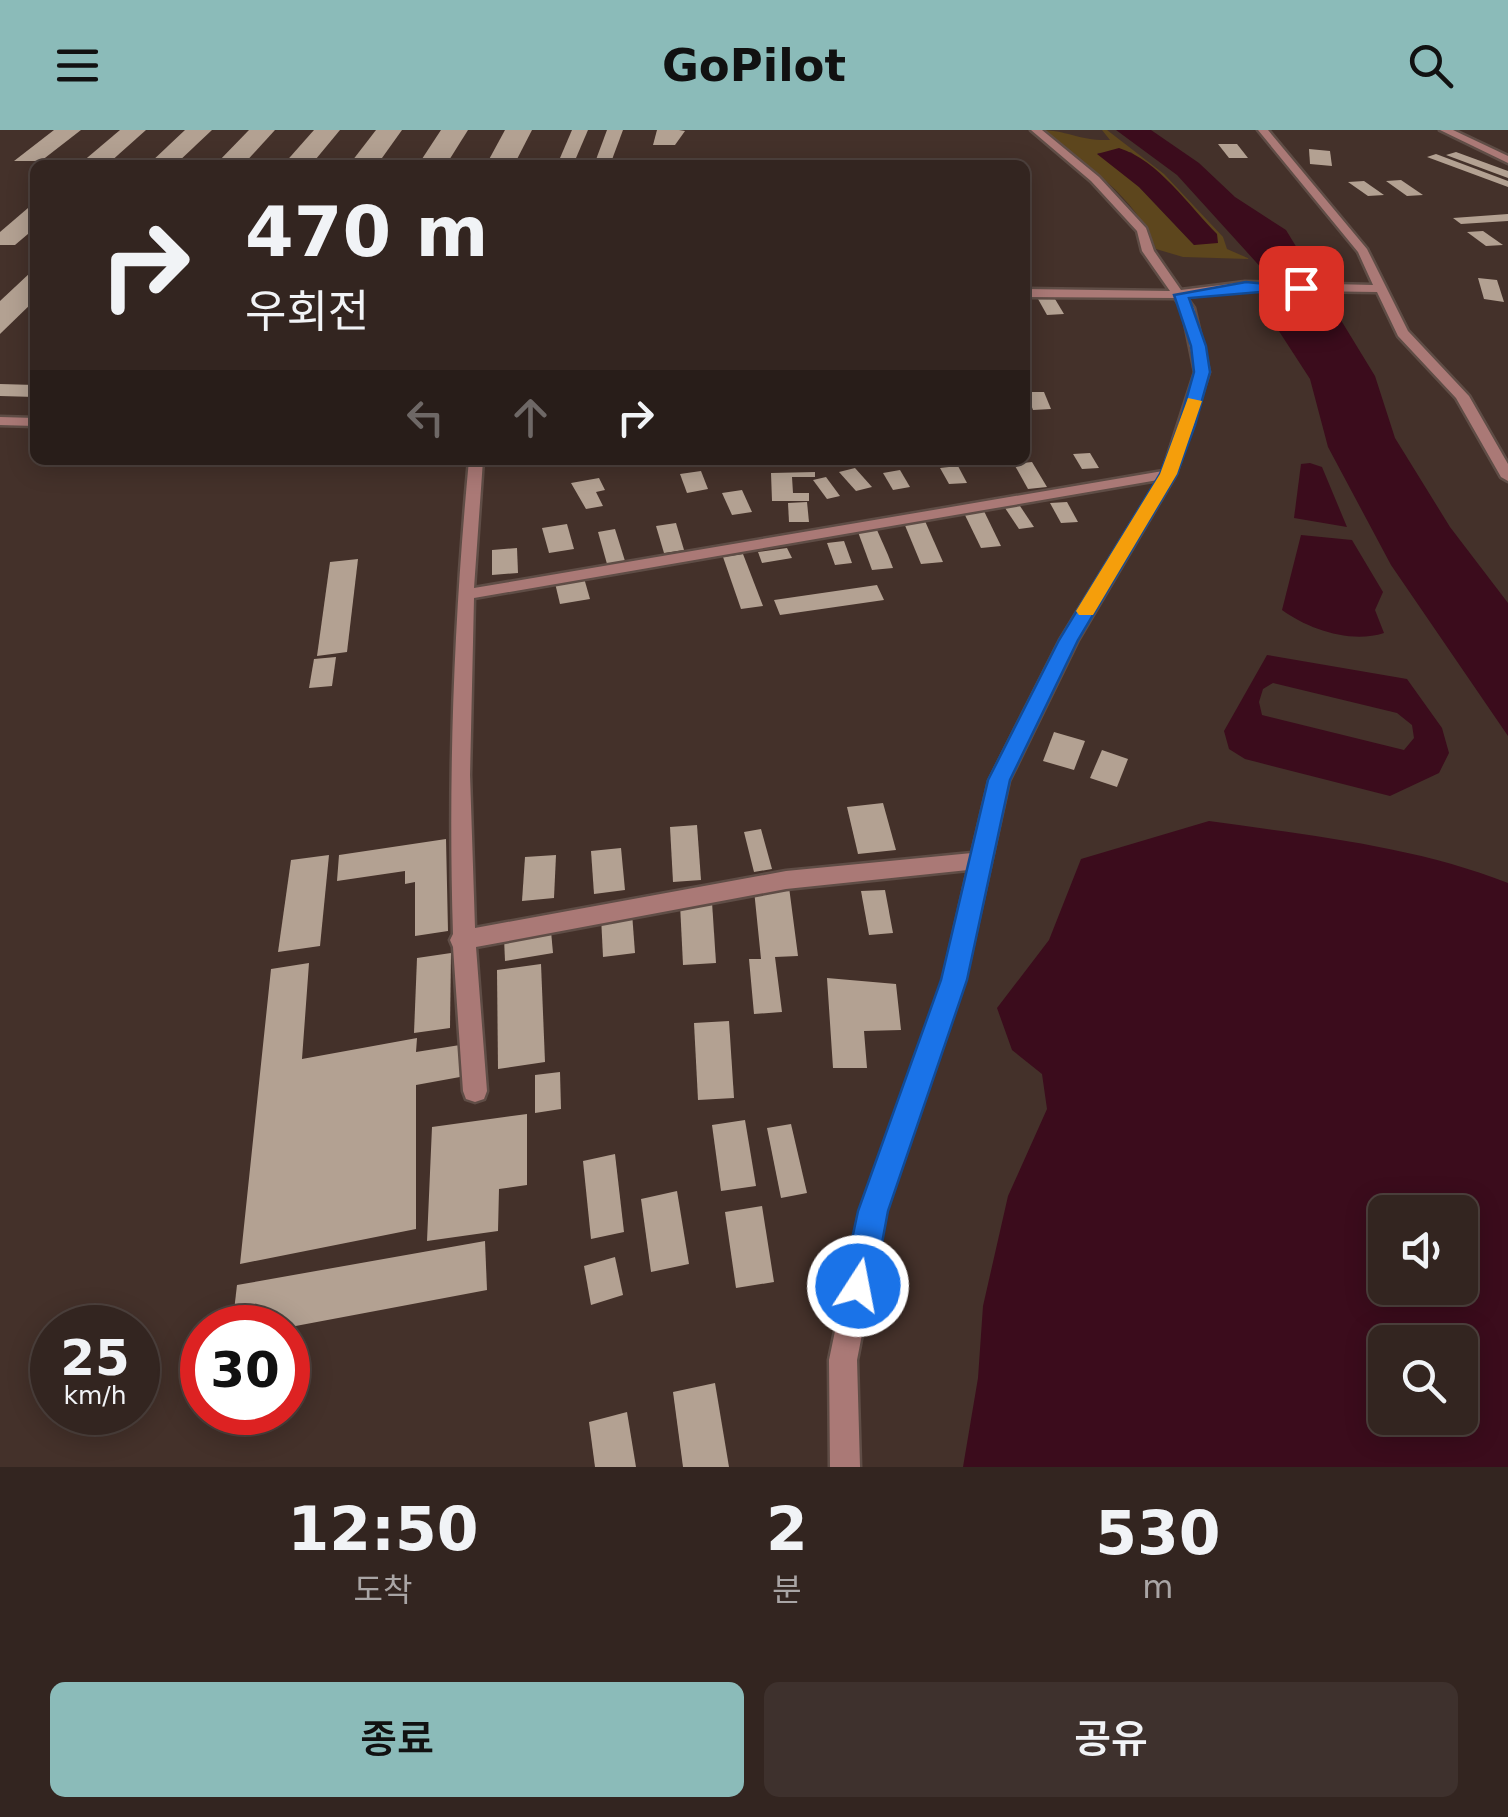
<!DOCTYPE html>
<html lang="ko">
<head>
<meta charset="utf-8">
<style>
	body { margin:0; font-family:"DejaVu Sans","Noto Sans KR",sans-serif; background:#3e312d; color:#f1f3f6; height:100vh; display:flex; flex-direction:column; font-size:38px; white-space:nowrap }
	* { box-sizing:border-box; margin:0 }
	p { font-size:32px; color:#a9a5a5 }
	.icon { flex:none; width:55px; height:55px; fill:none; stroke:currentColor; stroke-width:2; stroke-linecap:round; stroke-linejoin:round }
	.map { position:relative; height:1337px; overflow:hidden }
	.side { display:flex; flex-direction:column; background:#332520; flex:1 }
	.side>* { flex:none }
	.top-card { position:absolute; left:30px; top:30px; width:1000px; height:305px; border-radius:15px; box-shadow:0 5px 25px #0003,0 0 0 2px #4e423e; background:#332520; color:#f1f3f6; overflow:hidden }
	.fabs { position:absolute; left:1368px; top:1065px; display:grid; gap:20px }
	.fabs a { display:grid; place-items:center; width:110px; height:110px; border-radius:15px; background:#332520; box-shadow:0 5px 25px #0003,0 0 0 2px #4e423e; font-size:50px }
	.speed { position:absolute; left:30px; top:1175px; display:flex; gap:20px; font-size:50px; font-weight:700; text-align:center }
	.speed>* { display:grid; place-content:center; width:130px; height:130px; border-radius:50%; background:#332520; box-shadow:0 5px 25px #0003,0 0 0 2px #4e423e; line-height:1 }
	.speed small { font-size:25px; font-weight:400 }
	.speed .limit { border:15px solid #d22; background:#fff; color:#111 }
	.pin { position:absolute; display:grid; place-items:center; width:85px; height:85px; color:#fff; margin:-42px; border-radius:20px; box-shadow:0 5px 15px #0006 }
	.me { position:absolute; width:110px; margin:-55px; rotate:11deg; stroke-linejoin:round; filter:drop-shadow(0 0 8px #0008) }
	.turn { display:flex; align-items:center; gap:35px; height:210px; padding:0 50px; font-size:45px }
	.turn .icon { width:130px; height:130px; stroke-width:2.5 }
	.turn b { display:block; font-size:70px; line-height:85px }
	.lanes { display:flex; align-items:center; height:95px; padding:0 50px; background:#0003; justify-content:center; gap:50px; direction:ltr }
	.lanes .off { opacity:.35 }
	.eta { display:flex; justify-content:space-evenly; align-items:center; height:170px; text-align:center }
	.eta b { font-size:60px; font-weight:600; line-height:70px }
	.primary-button { display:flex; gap:20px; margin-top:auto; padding:20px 50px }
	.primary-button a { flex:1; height:115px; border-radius:15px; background:#8bbbb9; color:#111; font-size:40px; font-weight:600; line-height:115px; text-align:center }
	.primary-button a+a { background:#3e312d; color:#f1f3f6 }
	header { display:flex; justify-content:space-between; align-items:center; height:130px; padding:0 50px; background:#8bbbb9; color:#111; font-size:45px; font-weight:600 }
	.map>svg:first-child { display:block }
	.green { fill:#5d461d; fill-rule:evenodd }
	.water { fill:#3b0c1c; fill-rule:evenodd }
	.building { fill:#b3a192 }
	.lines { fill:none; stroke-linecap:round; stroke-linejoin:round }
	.street-casing { stroke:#5f4d46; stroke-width:5 }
	.street { fill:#aa7976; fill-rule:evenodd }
	.route { fill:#1a73e8; stroke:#114b97; stroke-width:2.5 }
	.slow { fill:#f59e0b }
</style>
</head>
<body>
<header><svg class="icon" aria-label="menu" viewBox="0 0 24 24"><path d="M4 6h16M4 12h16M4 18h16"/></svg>GoPilot<svg class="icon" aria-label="search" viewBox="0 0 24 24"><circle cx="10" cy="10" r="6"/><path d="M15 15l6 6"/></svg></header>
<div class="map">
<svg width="1508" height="1337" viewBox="0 0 1508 1337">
	<rect width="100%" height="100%" fill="#44312a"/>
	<!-- green -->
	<path class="green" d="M1040,0C1067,0 1079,11 1110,10L1102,0H1107L1164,44L1223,107L1227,119L1250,129L1183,127L1156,119C1137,67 1083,32 1040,0ZM1131,22L1216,104L1194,115L1139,57L1097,23Z"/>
	<!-- water -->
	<g class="water">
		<polygon points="1116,0 1151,0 1199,33 1235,67 1286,100 1375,246 1395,308 1450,397 1508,473 1508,606 1391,435 1328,317 1310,249 1275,195 1280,164 1275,153 1177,45"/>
		<path d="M1119,18C1158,30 1189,76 1217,104L1218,113L1194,115L1139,57L1097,24Z"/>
		<polygon points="1310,333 1322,337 1347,397 1294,388 1301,334"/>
		<path d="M1301,405L1352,410L1383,462L1375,480L1384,503C1351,514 1308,499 1282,480Z"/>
		<path d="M1267,525L1407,549L1442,598L1449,623L1439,643L1390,666L1245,629L1229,619L1224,601ZM1273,553L1397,583L1412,595L1414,608L1404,620L1262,585L1259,572L1263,559Z"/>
		<path d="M1209,691C1308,705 1415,716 1508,753V1337H963L978,1248L983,1176L1008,1066L1047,979L1042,944L1012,920L997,878L1049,810L1081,729ZM1385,1082H1460V1158H1385ZM1385,1212H1460V1288H1385Z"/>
	</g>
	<!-- building -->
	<g class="building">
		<polygon points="54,0 81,0 41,31 14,31"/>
		<polygon points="120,0 146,0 109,33 81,33"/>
		<polygon points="185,0 212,0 177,33 150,33"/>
		<polygon points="249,0 275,0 243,35 216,34"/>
		<polygon points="314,0 340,0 311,35 283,35"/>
		<polygon points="376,0 402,0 377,35 349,35"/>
		<polygon points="441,0 468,0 446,35 418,35"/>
		<polygon points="505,0 532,0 514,35 486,35"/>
		<polygon points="572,0 588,0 573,35 557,35"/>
		<polygon points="607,0 623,0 610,35 594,35"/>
		<polygon points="657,0 679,0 685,1 675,15 653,15"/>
		<polygon points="1218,14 1237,14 1248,28 1229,28"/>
		<polygon points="1309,19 1330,21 1332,36 1310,34"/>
		<polygon points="1456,22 1508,41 1508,48 1446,25"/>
		<polygon points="1436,24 1508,51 1508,57 1427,27"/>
		<polygon points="1401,50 1423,65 1407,66 1386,51"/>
		<polygon points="1364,51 1384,65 1368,66 1348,52"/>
		<polygon points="35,72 35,98 15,115 0,115 0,102"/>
		<polygon points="1508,84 1508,91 1461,94 1453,88"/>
		<polygon points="1483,101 1503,115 1486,116 1467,102"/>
		<polygon points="31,142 35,142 35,170 0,204 0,171"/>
		<polygon points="1478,148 1497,150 1504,172 1484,169"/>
		<polygon points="1038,169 1055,169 1064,184 1047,185"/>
		<polygon points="0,254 35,255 35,267 0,266"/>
		<polygon points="1026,262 1044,262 1051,279 1033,280"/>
		<polygon points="1090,323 1099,338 1082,339 1073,324"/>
		<polygon points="1032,332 1047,357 1028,359 1014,334"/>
		<polygon points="958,336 967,353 949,354 940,338"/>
		<polygon points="855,338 872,357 856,361 839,342"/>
		<polygon points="900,340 910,357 893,360 883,343"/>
		<polygon points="701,341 708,359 687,363 680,344"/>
		<polygon points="815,342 815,347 792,347 793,363 809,363 809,371 772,371 771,343"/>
		<polygon points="826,347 840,366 827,369 813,350"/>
		<polygon points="599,348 605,360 596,362 603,376 586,379 571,353"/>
		<polygon points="742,360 752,382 732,385 722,363"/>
		<polygon points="807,372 809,392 789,392 788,373"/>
		<polygon points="1067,372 1078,392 1061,393 1050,373"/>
		<polygon points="1018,373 1034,397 1019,399 1003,375"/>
		<polygon points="983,379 1001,416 981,418 963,381"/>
		<polygon points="925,391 943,432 921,434 904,393"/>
		<polygon points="676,393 684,420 664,423 656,396"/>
		<polygon points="567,394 574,419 549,423 542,398"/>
		<polygon points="615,399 625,431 607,434 598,402"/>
		<polygon points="877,400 888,425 893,438 872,440 858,402"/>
		<polygon points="844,411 852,433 835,435 827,413"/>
		<polygon points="517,418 518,443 492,445 492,420"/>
		<polygon points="787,418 792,428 762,433 758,422"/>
		<polygon points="743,424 763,476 741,479 723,427"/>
		<polygon points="358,429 347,522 317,526 330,432"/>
		<polygon points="584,448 590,469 560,474 555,453"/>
		<polygon points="877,455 884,470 780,485 774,470"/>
		<polygon points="336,527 332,556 309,558 314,529"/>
		<polygon points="1054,602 1085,611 1074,640 1043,631"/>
		<polygon points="1102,620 1128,629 1117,657 1090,648"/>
		<polygon points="883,673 896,720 858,724 847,677"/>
		<polygon points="697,695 701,750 673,752 670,697"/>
		<polygon points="761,699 772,739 754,742 744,702"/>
		<polygon points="446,709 448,801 415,806 415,752 405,754 405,741 337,751 339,725"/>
		<polygon points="621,718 625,760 594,764 591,721"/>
		<polygon points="329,725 320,816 278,822 291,730"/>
		<polygon points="556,725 554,768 522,771 525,727"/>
		<polygon points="789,757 798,826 775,827 782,882 754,884 749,829 761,829 754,760"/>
		<polygon points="885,760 893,803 869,805 861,761"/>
		<polygon points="712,772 716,833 683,835 680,774"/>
		<polygon points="632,783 635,823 603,827 601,786"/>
		<polygon points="551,801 553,823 505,831 504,808"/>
		<polygon points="451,823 450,898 414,903 417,828"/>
		<polygon points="309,833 302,929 417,908 416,922 460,915 460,947 416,955 416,1099 240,1134 271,839"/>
		<polygon points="541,834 545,932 498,939 497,840"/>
		<polygon points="827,848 896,854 901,900 864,901 867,938 833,938"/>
		<polygon points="729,891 734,968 698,970 694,893"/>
		<polygon points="560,942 561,979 535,983 535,945"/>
		<polygon points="527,984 527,1055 499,1059 498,1101 427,1111 432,997"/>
		<polygon points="745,990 756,1056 721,1061 712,995"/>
		<polygon points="791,994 807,1063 781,1068 767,998"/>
		<polygon points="615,1024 624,1102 591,1109 583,1031"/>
		<polygon points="677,1061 689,1134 651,1142 641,1069"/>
		<polygon points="762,1076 774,1152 736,1158 725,1082"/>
		<polygon points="485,1111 487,1160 285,1198 232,1198 237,1155"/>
		<polygon points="615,1127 623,1165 591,1175 584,1136"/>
		<polygon points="715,1253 729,1337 683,1337 673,1262"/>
		<polygon points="627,1282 636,1337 595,1337 589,1292"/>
	</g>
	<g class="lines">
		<!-- street casing -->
		<g class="street-casing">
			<g id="street">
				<path d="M1031,0H1042L1099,47L1146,98L1154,121L1181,160L1245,152L1373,155L1358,122L1258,0H1268L1367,119L1408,201L1469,266L1508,334V351L1501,347L1456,268L1398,206L1377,162L1245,160L1186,167L1194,178L1209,242L1176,344L1078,510L1009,651L965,850L886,1081L857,1230L860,1337H830L829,1230L860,1081L943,850L968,740L786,759L476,817L487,961L484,969L475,972L466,969L463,961L453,817L450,810L453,804C448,644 454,488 469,330H483L474,458L1163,341L1195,242L1182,178L1175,168L1025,167V159L1170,161L1142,121L1137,101L1091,51ZM1158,350L1060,510L989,651L972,723L786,741L475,798L470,645L474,468Z"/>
				<polygon points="1440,0 1453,0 1508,26 1508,33"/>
				<polygon points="0,287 35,288 35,296 0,295"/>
			</g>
		</g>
		<!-- street -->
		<use href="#street" class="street"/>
	</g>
	<!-- route -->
	<polygon class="route" points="1246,152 1308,158 1189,168 1206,216 1210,242 1195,295 1177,344 1078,510 1010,650 967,850 888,1081 874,1156 869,1167 858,1171 847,1167 842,1156 858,1081 941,850 988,650 1059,510 1160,344 1179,295 1194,242 1191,216 1174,165"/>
	<!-- slow -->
	<polygon class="slow" points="1188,268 1202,271 1177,344 1093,485 1079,485 1076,481 1160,344"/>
</svg>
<div class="fabs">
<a><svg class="icon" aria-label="sound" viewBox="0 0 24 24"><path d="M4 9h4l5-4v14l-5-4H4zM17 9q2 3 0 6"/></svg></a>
<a><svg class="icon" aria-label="search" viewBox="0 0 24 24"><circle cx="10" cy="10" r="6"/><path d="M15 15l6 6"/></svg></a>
</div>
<div class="speed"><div>25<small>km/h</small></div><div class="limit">30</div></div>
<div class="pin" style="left:1301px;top:158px;background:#d93025"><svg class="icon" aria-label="arrive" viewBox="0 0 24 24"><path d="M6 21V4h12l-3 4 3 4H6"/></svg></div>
<svg class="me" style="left:858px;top:1156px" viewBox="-20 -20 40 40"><circle r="17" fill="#1a73e8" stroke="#fff" stroke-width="3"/><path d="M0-11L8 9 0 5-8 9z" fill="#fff"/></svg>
<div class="top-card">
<div class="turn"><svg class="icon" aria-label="right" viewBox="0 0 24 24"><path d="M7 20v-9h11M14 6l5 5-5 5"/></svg><div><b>470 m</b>우회전</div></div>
<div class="lanes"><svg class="icon off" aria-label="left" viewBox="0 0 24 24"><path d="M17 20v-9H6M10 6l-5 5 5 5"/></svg><svg class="icon off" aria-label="ahead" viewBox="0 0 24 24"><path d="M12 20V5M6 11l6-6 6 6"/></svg><svg class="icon" aria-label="right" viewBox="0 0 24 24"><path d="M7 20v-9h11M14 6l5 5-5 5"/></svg></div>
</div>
</div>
<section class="side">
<div class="eta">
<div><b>12:50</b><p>도착</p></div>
<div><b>2</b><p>분</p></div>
<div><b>530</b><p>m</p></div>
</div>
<div class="primary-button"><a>종료</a><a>공유</a></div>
</section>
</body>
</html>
